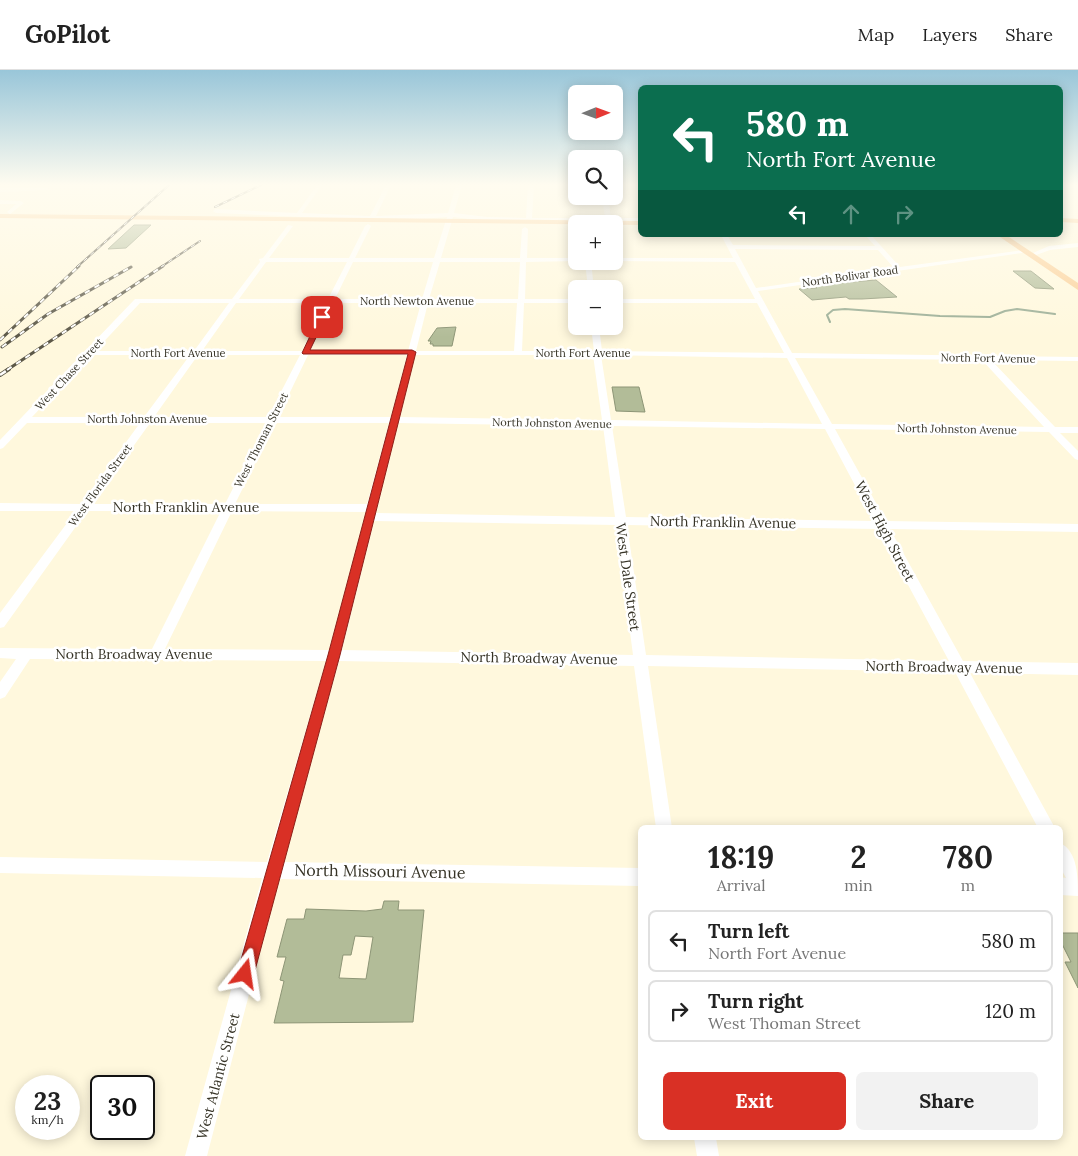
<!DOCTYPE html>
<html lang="en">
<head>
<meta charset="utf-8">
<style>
	body { margin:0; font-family:Lora,serif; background:#f2f2f2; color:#222; height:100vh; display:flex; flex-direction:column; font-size:19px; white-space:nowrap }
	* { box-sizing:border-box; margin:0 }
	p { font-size:16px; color:#767676 }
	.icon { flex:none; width:28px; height:28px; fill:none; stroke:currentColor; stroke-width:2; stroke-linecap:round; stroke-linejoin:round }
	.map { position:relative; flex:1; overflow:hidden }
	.side { position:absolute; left:638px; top:755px; width:425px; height:315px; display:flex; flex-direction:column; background:#fff; border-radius:8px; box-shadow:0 2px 12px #0003 }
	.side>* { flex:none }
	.hud { position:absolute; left:638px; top:15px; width:425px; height:152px; border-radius:8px; box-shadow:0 2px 12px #0003; background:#0b6e4f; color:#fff; overflow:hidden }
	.needle { width:32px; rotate:89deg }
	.buttons { position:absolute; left:568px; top:15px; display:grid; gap:10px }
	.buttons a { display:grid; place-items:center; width:55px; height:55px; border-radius:8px; background:#fff; box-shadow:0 2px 12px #0003; font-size:25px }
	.speed { position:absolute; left:15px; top:1005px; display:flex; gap:10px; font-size:25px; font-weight:700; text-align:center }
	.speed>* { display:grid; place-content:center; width:65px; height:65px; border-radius:50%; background:#fff; box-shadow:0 2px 12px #0003; line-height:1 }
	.speed small { font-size:12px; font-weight:400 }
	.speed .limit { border:2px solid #111; border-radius:8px; background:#fff; color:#111 }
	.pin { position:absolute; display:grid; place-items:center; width:42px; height:42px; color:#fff; margin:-21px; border-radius:10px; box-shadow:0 2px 8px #0006 }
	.me { position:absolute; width:55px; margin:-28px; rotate:15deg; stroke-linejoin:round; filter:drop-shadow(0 0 4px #0008) }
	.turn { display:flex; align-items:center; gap:18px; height:105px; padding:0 25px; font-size:22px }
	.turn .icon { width:65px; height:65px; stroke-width:2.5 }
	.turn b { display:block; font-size:35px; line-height:42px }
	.lanes { display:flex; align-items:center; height:48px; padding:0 25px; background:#0003; justify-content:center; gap:25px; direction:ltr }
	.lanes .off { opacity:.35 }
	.eta { display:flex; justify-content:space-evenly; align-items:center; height:85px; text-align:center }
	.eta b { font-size:30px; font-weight:700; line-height:35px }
	.primary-button { display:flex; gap:10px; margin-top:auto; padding:10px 25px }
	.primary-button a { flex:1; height:58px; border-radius:8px; background:#d93025; color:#fff; font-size:20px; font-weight:700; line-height:58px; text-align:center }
	.primary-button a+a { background:#f2f2f2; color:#222 }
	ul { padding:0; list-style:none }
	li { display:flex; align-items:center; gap:15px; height:62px; margin:0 10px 8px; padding:0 15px; border:2px solid #e0e0e0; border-radius:8px }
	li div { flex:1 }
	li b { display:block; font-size:19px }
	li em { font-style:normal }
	header { display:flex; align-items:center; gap:30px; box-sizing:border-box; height:70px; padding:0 25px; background:#fff; border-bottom:1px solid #e0e0e0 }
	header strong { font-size:24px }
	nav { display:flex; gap:28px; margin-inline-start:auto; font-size:18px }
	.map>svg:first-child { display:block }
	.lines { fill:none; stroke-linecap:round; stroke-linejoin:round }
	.stream { stroke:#99ac94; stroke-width:2 }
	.building { fill:#b2bc98; stroke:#8d9576; fill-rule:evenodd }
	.minor { fill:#fff; fill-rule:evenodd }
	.major { fill:#fbce95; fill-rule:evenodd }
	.rail-far2-casing { stroke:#5c5848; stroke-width:2 }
	.rail-far1-casing { stroke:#5c5848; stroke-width:3 }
	.rail-casing { stroke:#5c5848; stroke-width:4 }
	.rail-far2 { stroke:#fff; stroke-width:1; stroke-dasharray:4.5; stroke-linecap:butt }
	.rail-far1 { stroke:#fff; stroke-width:2; stroke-dasharray:5.5; stroke-linecap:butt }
	.rail { stroke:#fff; stroke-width:2.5; stroke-dasharray:7; stroke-linecap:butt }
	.route { fill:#d93025; stroke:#8d1f18 }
	.labels { text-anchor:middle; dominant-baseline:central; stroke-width:5; stroke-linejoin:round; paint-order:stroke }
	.far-street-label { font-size:11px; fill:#363326; stroke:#fff }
	.street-label { font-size:14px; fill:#363326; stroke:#fff }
	.near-street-label { font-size:16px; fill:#363326; stroke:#fff }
</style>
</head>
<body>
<header>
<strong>GoPilot</strong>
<nav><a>Map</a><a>Layers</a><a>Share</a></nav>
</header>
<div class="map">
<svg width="1078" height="1086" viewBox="0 0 1078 1086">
	<rect width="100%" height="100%" fill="#fff8dd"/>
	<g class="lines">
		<!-- stream -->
		<polyline class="stream" points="830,252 827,245 833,240 845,239 940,246 990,247 1005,241 1017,239 1055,244"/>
	</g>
	<!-- building -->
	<g class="building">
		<polygon points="134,155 151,155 126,178 108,179"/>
		<polygon points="1013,201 1031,201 1054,219 1035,218"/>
		<polygon points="876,210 897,227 862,229 849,229 846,227 812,230 799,219 817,218 815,215"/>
		<polygon points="456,257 452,276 433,276 433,274 430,274 431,271 428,271 437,258"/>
		<polygon points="612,317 639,317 645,342 616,341"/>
		<path d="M384,831H399L398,840H424L413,952L274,953L284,911L280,910L286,887H277L287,849H304L306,839L366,841L382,839ZM355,866L373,867L366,909L339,908L343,885H351Z"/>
		<polygon points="1060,863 1078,863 1078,918 1065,892 1071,892 1060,870"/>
	</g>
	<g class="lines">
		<!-- minor -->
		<g class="minor">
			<path d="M317,115H322L302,143L370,146L386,115H391L376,146L448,143L456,115H462L454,143L487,147L526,148L528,115H534L532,148H605L602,126H608L611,148H640V152L487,151L453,147L441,188H520L522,159L525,157L528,159L527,188H576V191H578L526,192L525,229H576V233H524L522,281H594L591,256H599L602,281L784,283L757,233H614V229H755L735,192L612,191H614V188H733L721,165H727L733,175L875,176L865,165H871L900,197L1024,180L1025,181L1022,183L758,221L792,283L1078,287V291L991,290L1055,357H1078V363H1060L1078,381V390L1075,389L1049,362L835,359L886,451L1078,454V462L890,459L963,591L1078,593V605L970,603L1055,758H1038L955,602L648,596L672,758H656L634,596L339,591L283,792L640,798V816L279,809L207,1086H185L262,808L0,803V787L267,792L326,591L30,589L5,627L0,629V612L16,589L0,588V578L152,579L221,441H87L4,557L0,558V543L76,441H0V433L81,434L140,353H27L3,378L0,379V370L135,229H232L260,192L259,189L263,188L288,155L293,156L269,188H349L365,156L368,154L371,156L355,188H434L447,147L410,150H372L216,143L213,141L216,139L297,143ZM735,179L878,180L894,198L756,218ZM266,192H347L328,229H239ZM353,192H433L422,229H335ZM440,192H520L518,229H429ZM140,233H229L194,281H95ZM236,233H326L302,281H202ZM333,233H421L408,281H310ZM428,233H517L514,281H416ZM91,285H190L144,347H32ZM198,285H300L268,347H154ZM308,285H407L391,347H278ZM415,285H593L602,350L400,347ZM601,285L787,288L822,354L611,350ZM795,288L982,290L1044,357L832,354ZM150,353H266L225,434H92ZM275,353H389L367,434H235ZM398,353L603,356L615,447L376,443ZM612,356L825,359L874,451L626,447ZM232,441L366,442L329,580L165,579ZM374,451L616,455L633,585L342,580ZM627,455L878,459L949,591L646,585Z"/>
			<polygon points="0,118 47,118 50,120 0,122"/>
			<polygon points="0,130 21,131 24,133 10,144 7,142 16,134 0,134"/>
			<polygon points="1078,173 1078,177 1050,180 1036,185 1033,183 1049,176"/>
			<polygon points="585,191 591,191 594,219 588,219"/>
			<path d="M1060,773C1078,781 1078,808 1078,826L1060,825V807L1066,808L1060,797Z"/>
			<polygon points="694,1068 716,1068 719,1086 697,1086"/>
		</g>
		<!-- major -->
		<g class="major">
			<polygon points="0,144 640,151 640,155 0,148"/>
			<polygon points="1060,148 1078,149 1078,153 1060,152"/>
			<polygon points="997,165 1006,165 1078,213 1078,220"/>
		</g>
		<!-- rail-far2 casing -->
		<g class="rail-far2-casing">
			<g id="rail-far2">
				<polyline points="215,137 261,115"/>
				<polyline points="77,197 169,115"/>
				<polyline points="161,197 200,171"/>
			</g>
		</g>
		<!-- rail-far1 casing -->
		<g class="rail-far1-casing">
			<g id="rail-far1">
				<polyline points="0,270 79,196"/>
				<polyline points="2,277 48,244 131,197"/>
				<polyline points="7,300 163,196"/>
			</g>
		</g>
		<!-- rail casing -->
		<g class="rail-casing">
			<polyline id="rail" points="0,305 9,299"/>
		</g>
		<!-- rail-far2 -->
		<use href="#rail-far2" class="rail-far2"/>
		<!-- rail-far1 -->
		<use href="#rail-far1" class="rail-far1"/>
		<!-- rail -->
		<use href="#rail" class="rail"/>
	</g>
	<!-- sky -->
	<linearGradient id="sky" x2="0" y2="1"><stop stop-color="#99c6d9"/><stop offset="0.43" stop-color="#fffcf0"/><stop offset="1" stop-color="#fffcf0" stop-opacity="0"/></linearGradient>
	<rect width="1078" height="267" fill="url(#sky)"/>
	<!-- route -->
	<polygon class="route" points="322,245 326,247 310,280 412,280 416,282 340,585 254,904 251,910 245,913 239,910 237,904 328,585 408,284 303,284 302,283 319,247"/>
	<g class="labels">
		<!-- far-street labels -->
		<g class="far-street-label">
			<text transform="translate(850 206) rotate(-8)">North Bolivar Road</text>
			<text x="417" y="231">North Newton Avenue</text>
			<text x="178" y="283">North Fort Avenue</text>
			<text x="583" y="283">North Fort Avenue</text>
			<text transform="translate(988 288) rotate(1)">North Fort Avenue</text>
			<text transform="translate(69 304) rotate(-47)">West Chase Street</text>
			<text x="147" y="349">North Johnston Avenue</text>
			<text transform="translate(552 353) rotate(1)">North Johnston Avenue</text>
			<text transform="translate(957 359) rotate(1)">North Johnston Avenue</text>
			<text transform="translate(261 370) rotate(-63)">West Thoman Street</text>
			<text transform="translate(100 415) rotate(-54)">West Florida Street</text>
		</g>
		<!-- street labels -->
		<g class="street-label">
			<text x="186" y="437">North Franklin Avenue</text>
			<text transform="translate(723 452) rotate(1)">North Franklin Avenue</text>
			<text transform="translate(885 461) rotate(62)">West High Street</text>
			<text transform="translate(628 507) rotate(82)">West Dale Street</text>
			<text x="134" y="584">North Broadway Avenue</text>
			<text transform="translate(539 588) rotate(1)">North Broadway Avenue</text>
			<text transform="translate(944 597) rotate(1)">North Broadway Avenue</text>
			<text transform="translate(218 1006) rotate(-75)">West Atlantic Street</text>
		</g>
		<!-- near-street labels -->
		<g class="near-street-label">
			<text transform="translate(380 801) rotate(1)">North Missouri Avenue</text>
		</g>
	</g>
</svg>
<div class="buttons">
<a><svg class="needle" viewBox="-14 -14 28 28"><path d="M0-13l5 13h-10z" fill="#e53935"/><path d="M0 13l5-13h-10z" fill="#767676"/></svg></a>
<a><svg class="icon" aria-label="search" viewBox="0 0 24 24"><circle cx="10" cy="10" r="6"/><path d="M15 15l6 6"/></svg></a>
<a>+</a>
<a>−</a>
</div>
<div class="speed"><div>23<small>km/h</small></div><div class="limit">30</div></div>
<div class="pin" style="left:322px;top:247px;background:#d93025"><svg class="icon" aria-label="arrive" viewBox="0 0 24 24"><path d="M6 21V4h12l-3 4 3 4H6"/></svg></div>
<svg class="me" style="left:245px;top:904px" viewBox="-20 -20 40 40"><path d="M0-17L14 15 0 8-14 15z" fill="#d93025" stroke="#fff" stroke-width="4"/></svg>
<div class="hud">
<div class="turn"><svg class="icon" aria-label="left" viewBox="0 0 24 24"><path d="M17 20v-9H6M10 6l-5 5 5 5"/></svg><div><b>580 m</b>North Fort Avenue</div></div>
<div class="lanes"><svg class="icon" aria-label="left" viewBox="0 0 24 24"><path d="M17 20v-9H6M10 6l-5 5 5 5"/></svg><svg class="icon off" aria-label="ahead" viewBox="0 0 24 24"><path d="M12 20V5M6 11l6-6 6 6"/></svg><svg class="icon off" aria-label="right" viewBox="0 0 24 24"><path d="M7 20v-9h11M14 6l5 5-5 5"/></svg></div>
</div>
<section class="side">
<div class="eta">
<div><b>18:19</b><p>Arrival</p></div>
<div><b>2</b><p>min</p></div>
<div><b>780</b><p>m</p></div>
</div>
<ul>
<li><svg class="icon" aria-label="left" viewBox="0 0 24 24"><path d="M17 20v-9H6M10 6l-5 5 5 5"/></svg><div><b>Turn left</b><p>North Fort Avenue</p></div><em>580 m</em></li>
<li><svg class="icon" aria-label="right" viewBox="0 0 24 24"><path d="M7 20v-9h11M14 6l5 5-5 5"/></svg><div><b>Turn right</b><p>West Thoman Street</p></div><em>120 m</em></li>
</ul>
<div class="primary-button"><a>Exit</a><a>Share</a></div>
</section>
</div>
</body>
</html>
